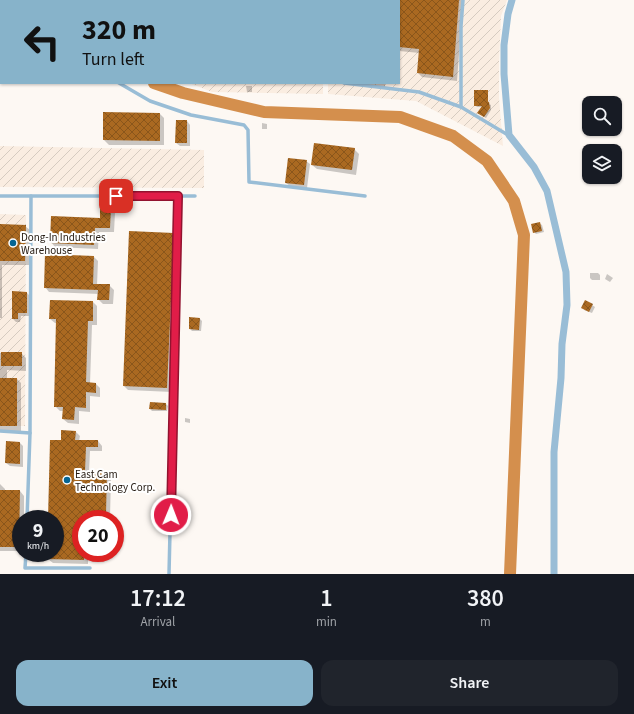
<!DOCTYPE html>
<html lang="en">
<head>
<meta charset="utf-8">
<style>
	body { margin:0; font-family:"Source Sans 3",sans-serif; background:#20242c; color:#f1f3f6; height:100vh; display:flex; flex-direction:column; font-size:15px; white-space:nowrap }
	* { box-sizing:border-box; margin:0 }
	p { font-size:13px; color:#9ea1a6 }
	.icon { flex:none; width:22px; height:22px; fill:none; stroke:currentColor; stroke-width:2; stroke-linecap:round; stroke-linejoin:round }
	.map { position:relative; height:574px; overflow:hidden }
	.panel { display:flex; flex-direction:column; background:#171b24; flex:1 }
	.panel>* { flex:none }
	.banner { position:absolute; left:0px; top:0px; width:400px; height:84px; box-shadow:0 1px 3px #0004; background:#87b3ca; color:#111; overflow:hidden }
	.buttons { position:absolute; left:582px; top:96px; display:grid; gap:8px }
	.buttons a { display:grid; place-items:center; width:40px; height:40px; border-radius:8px; background:#171b24; box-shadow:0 1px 3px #0004; font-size:20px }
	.speed { position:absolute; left:12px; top:510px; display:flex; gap:8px; font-size:20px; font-weight:700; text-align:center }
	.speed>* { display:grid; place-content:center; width:52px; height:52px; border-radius:50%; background:#171b24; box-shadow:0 1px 3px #0004; line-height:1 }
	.speed small { font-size:10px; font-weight:400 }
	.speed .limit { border:6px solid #d22; background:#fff; color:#111 }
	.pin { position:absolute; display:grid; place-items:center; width:34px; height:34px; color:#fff; margin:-17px; border-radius:8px; box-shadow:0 2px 6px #0006 }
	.me { position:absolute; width:44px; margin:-22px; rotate:1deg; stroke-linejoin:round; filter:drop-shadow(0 0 3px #0008) }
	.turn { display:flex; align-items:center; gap:14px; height:84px; padding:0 16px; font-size:18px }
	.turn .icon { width:52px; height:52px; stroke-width:2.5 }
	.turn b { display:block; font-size:28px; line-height:34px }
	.eta { display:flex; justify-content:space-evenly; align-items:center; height:68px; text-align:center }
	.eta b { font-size:24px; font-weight:600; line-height:28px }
	.primary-button { display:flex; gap:8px; margin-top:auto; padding:8px 16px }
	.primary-button a { flex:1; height:46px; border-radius:12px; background:#87b3ca; color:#111; font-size:16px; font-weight:600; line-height:46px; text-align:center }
	.primary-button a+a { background:#20242c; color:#f1f3f6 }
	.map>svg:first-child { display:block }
	.industrial { fill:url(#industrial-furrows) }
	.shadow { fill:#0003 }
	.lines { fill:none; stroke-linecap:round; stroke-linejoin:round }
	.river { stroke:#d48f4d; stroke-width:12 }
	.building { fill:url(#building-cross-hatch) }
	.lane { stroke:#99bdd6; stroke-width:3.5 }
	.street { stroke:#99bdd6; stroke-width:7 }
	.route-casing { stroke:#92132f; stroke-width:10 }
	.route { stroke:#e11d48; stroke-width:7 }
	.poi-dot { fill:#056594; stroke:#fff; stroke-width:1.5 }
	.labels { text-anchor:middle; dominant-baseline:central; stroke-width:4; stroke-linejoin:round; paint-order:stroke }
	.poi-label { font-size:11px; fill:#231910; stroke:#fff; text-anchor:start }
</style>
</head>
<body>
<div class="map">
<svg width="634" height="574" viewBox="0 0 634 574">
	<defs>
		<pattern id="industrial-furrows" width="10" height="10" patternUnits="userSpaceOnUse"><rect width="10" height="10" fill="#faede1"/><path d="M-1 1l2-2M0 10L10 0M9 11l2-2" fill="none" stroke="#d6cbc0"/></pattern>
		<pattern id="building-cross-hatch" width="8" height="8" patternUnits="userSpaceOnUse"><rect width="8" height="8" fill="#aa6921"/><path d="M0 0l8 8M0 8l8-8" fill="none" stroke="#8a561b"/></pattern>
	</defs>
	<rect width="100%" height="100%" fill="#fdf8f3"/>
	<!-- industrial -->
	<g class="industrial">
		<polygon points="65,0 324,0 66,1"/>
		<polygon points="330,0 507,0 501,16 499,62 499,98 503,146 416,101 328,94 328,83 399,83 399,1"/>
		<polygon points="189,83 323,83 323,94 212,92"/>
		<polygon points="0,146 204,150 204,188 0,187"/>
		<polygon points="0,214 26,215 25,426 0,426"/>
	</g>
	<!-- shadow -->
	<g class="shadow">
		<polygon points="115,0 310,0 115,1"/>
		<polygon points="327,0 339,0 327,1"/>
		<polygon points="350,0 463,0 457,81 422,77 418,73 420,53 399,51 399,1 350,1"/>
		<polygon points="347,83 385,83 385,87"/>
		<polygon points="246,86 252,86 252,92 247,92"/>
		<polygon points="475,91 488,92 487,92 487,107 489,107 490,93 489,104 491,105 491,110 486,118 478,113 482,107 477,107 475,105"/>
		<polygon points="160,114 164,118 164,145 109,145 104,140"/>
		<polygon points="187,121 190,125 190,146 180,146 176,143"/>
		<polygon points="262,123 267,124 267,129 262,129"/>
		<polygon points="354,149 359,154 356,175 317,169 312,165"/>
		<polygon points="306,161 310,164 307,188 290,186 286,183"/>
		<polygon points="110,209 115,213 114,232 99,232 98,249 55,247 51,242 101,219"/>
		<polygon points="539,223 542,225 544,232 536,234 534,232"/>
		<polygon points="0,225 25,226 30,230 29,265 2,265 2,318 0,318"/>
		<polygon points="173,234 178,239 172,392 128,390 124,386"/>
		<polygon points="94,257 98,261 97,285 109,285 114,290 113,304 103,304 98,299 99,294 49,292 45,287"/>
		<polygon points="590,273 598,273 600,275 600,280 592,280 590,278"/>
		<polygon points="607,274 613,278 610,282 605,279"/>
		<polygon points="27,293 30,296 30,316 21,316 20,322 16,322 13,319"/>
		<polygon points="586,301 595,307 592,313 584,310"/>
		<polygon points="93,302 97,306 97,325 92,325 90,384 96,384 100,388 100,397 90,396 90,412 79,411 79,424 68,423 63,419 63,411 60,411 55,406 57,323 55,323 50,319"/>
		<polygon points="200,319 202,321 201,331 192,331 190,329"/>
		<polygon points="0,353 21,353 26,358 26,371 7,370 7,379 17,379 21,383 21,431 0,431"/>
		<polygon points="166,404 168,406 167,411 152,411 150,409"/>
		<polygon points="185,418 190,419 190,423 185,422"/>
		<polygon points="75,431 80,436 79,441 98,441 102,446 102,451 90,451 89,472 106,472 111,477 110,518 89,518 88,519 81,519 81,553 88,553 88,564 53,563 48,559 48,553 55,553 55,519 49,519 62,441"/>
		<polygon points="20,443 23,446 23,467 10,466 6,463"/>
		<polygon points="0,484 5,489 5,491 20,491 24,496 24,519 21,519 21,551 0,551"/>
	</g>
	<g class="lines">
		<!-- river -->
		<g class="river">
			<polyline points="49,0 50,1"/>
			<polyline points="154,83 183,93 264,112 400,117 453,136 487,161 514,201 524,235 510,574"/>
		</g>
	</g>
	<!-- building -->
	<g class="building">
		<polygon points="399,0 459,0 453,77 417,73 419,49 399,47"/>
		<polygon points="474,90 488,90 488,102 489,102 490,108 484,117 477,113 482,106 474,106"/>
		<polygon points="103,112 160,113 160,141 103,140"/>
		<polygon points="176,120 187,120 187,143 175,143"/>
		<polygon points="314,143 355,148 352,170 311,165"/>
		<polygon points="288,158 307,160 304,185 285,183"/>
		<polygon points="100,208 111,208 110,228 95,228 94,245 50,243 51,216 100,218"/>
		<polygon points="540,222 542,231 533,233 531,224"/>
		<polygon points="0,224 26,225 25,261 0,261"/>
		<polygon points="129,231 174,233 167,388 123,386"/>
		<polygon points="45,254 94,256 93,284 110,284 109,300 97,300 98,290 44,288"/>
		<polygon points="12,291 27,292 27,313 18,313 18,319 12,319"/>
		<polygon points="50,300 93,301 93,321 88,321 86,382 96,383 96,393 86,392 86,408 75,407 74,420 62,419 63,407 54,407 56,319 49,319"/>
		<polygon points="585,300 593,304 589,312 581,308"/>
		<polygon points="189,317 200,318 199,330 189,329"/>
		<rect x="1" y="352" width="21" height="14"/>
		<rect x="0" y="378" width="17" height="48"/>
		<polygon points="150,402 166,403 166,410 149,409"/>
		<polygon points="61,430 76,431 75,440 98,440 98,447 86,447 85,471 107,471 106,514 85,514 84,519 81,519 81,553 84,553 84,560 47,559 47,553 55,553 55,519 48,519 50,440 61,440"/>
		<polygon points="6,441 20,442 20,464 5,463"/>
		<polygon points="0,490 20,490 19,547 0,547"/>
	</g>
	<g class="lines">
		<!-- lane -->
		<g class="lane">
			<polyline points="27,0 28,1"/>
			<polyline points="102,1 103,0"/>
			<polyline points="311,1 311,0"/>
			<polyline points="338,1 338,0"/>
			<polyline points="119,83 150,101 191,115 244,125 248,130 249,182 365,196"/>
			<polyline points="344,83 419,92 461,107 508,135"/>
			<polyline points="461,107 461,26 463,0"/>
			<polyline points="0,196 31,196"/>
			<polyline points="0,431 30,433 27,519"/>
			<polyline points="30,433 31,196 195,196"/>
			<polyline points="26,553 25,568 90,568"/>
			<polyline points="169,574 178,196"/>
		</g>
		<!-- street -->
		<polyline class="street" points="512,0 508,14 504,45 504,74 509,135 534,167 547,191 566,272 567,305 562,344 561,378 554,452 554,574"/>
	</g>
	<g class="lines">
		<!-- route casing -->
		<g class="route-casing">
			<polyline id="route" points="116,196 178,196 171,515"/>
		</g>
		<!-- route -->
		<use href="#route" class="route"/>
	</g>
	<!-- markers -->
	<g class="poi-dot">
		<circle cx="13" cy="243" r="4"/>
		<circle cx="67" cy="480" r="4"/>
	</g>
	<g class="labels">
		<!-- poi labels -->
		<g class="poi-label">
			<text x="21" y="237">Dong-In Industries<tspan x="21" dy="13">Warehouse</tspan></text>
			<text x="75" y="474">East Cam<tspan x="75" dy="13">Technology Corp.</tspan></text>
		</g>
	</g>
</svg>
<div class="buttons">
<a><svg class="icon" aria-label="search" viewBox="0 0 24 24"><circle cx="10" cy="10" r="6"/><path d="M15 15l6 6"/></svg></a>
<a><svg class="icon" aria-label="layers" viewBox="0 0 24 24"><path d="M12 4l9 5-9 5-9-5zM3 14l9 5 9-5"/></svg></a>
</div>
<div class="speed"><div>9<small>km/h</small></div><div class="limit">20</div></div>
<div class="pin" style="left:116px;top:196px;background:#d93025"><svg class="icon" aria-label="arrive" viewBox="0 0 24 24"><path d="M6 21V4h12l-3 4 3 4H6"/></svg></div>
<svg class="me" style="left:171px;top:515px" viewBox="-20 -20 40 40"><circle r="17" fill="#e11d48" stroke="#fff" stroke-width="3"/><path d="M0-11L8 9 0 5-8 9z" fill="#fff"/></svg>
<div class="banner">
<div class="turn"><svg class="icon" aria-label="left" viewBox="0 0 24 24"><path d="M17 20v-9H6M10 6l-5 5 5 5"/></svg><div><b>320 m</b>Turn left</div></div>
</div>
</div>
<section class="panel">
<div class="eta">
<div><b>17:12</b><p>Arrival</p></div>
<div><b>1</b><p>min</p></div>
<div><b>380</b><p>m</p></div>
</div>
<div class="primary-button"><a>Exit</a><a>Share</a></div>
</section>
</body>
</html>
